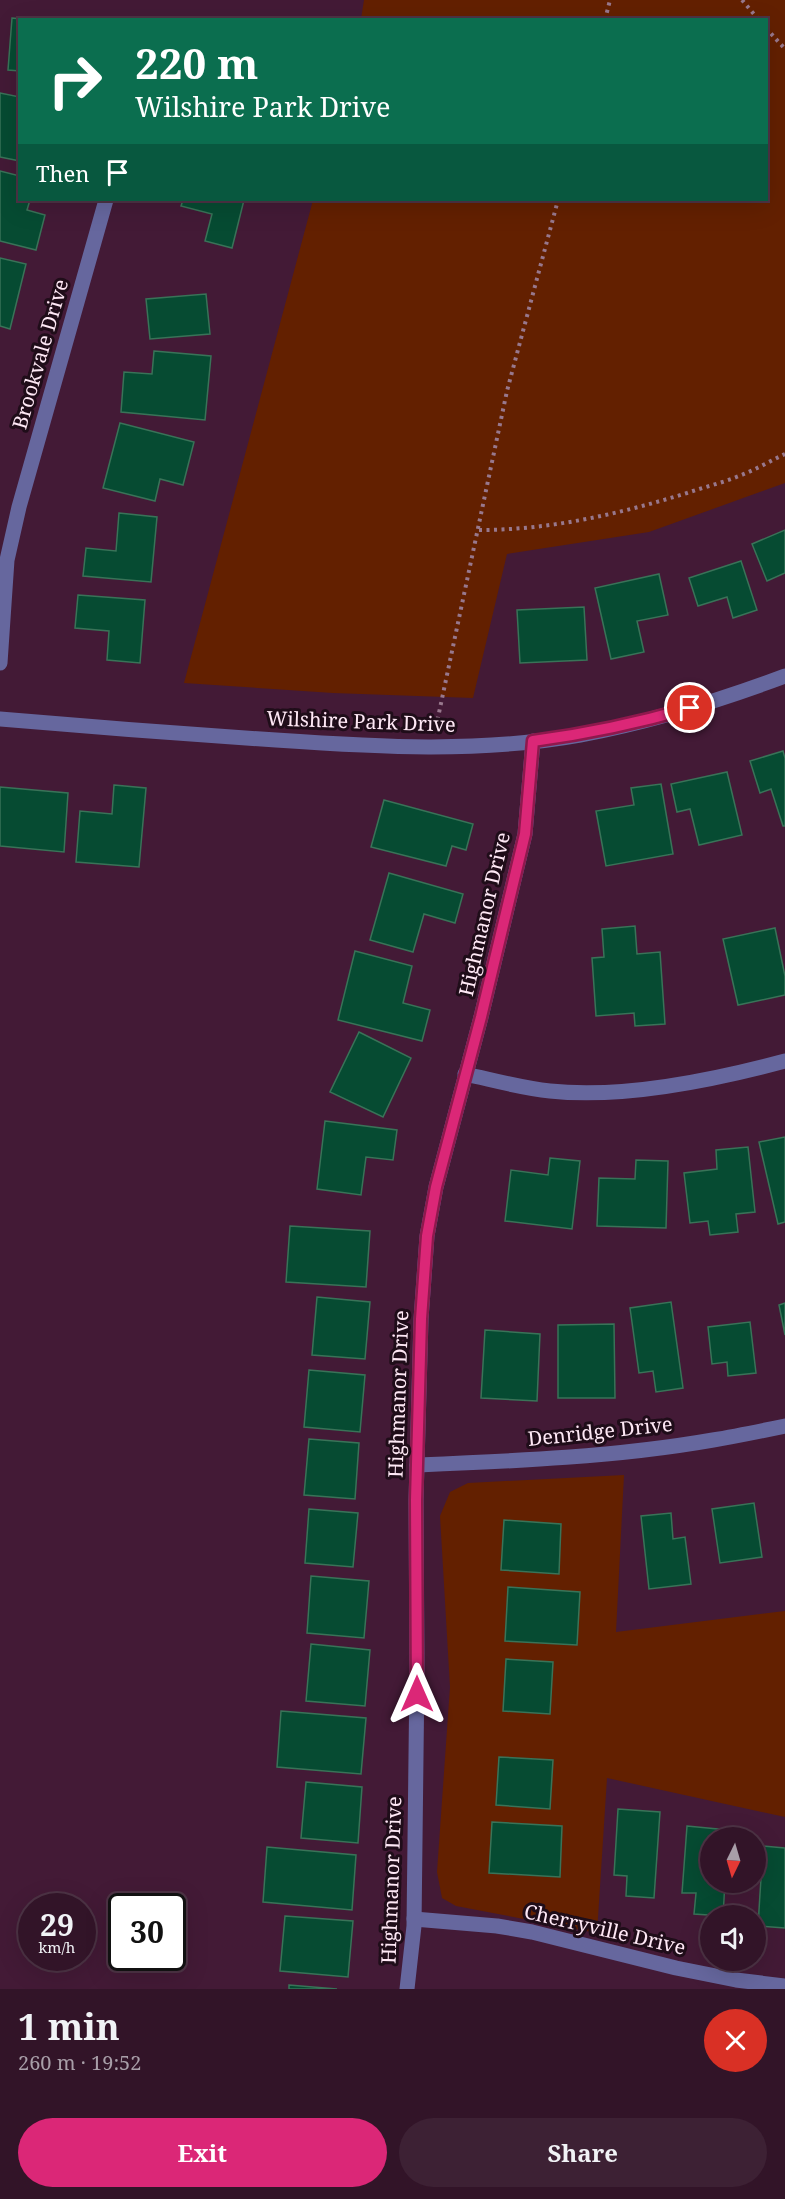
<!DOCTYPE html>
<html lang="en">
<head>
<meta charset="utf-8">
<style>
	body { margin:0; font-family:"Noto Serif",serif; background:#3d2134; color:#f1f3f6; height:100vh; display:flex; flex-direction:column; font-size:22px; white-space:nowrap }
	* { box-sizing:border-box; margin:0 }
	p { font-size:20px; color:#a89ea8 }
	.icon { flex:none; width:33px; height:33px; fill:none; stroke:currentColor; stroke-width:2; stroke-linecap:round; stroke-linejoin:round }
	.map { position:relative; height:1989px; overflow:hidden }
	.side { display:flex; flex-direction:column; background:#321428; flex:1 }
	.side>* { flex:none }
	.hud { position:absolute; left:18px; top:18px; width:750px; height:183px; border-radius:0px; box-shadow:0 6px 24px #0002,0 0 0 2px #4d3345; background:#0b6e4f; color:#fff; overflow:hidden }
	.needle { width:39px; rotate:185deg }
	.tools { position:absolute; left:700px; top:1827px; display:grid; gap:12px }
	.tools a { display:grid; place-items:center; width:66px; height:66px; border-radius:50%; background:#321428; box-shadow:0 6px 24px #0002,0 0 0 2px #4d3345; font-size:30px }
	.speed { position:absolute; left:18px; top:1893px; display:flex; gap:12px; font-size:30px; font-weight:700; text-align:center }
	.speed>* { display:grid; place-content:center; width:78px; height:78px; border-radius:50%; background:#321428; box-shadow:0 6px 24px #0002,0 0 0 2px #4d3345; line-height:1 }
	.speed small { font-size:15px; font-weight:400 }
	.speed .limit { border:3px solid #111; border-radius:9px; background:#fff; color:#111 }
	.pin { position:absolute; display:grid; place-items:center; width:51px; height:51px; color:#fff; margin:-26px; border:3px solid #fff; border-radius:50%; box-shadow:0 2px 6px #0007 }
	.me { position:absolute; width:66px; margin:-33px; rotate:0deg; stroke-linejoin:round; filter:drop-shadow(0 0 4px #0008) }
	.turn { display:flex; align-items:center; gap:21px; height:126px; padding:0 18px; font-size:27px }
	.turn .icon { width:78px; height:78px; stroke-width:2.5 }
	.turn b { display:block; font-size:42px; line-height:51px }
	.then { display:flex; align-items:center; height:57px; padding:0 18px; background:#0003; gap:12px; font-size:22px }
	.round { display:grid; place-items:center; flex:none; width:63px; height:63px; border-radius:32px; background:#3d2134 }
	.summary { display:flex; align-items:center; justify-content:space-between; height:102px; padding:0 18px }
	h1 { font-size:36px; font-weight:700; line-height:45px }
	.action { display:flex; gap:12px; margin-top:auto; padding:12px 18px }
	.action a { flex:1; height:69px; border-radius:36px; background:#db2777; color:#fff; font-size:24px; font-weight:700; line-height:69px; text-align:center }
	.action a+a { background:#3d2134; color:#f1f3f6 }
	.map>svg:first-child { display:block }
	.green { fill:#632000 }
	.building { fill:#064b32; stroke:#397358; stroke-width:1.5 }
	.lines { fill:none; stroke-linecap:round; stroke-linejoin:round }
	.path { stroke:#98788d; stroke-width:4; stroke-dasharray:3 4.5; stroke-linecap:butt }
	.minor { stroke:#66679e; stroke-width:15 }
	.route-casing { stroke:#8e194d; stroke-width:15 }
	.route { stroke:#db2777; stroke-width:10 }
	.labels { text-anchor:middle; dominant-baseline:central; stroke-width:6; stroke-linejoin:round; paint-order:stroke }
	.street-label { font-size:20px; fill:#fee8f5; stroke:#1f0d19 }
</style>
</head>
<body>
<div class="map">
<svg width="785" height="1989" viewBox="0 0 785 1989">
	<rect width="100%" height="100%" fill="#431a36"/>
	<!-- green -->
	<g class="green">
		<polygon points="364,0 785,0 785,483 649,532 507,554 473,698 333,693 184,683 313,200 766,200 766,20 361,19"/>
		<polygon points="624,1475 616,1632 785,1611 785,1817 607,1778 597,1933 456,1906 442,1898 437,1872 450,1687 440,1516 450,1492 468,1483"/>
	</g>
	<!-- building -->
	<g class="building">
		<polygon points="12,18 32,20 20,20 20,71 8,70"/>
		<polygon points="0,93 20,97 20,161 0,157"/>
		<polygon points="0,171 20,176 20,200 30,200 27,210 45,215 36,250 0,241"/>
		<polygon points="183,200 244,200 232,248 205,241 212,214 181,206"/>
		<polygon points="0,258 26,264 10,329 0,326"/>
		<polygon points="206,294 210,334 150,339 146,299"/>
		<polygon points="154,351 211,356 205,420 121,412 124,372 152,374"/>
		<polygon points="120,423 194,442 183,485 160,479 155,501 103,488"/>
		<polygon points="119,513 157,517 151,582 83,576 86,548 116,551"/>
		<polygon points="785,530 785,573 767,581 752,544"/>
		<polygon points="741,561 757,610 733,618 727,597 698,606 689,578"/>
		<polygon points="659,574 668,615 637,621 644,652 611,659 595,588"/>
		<polygon points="78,595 145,600 140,663 107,660 109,631 75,628"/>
		<polygon points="584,607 587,660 520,663 517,610"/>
		<polygon points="783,751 785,758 785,826 783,826 771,789 760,793 750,761"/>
		<polygon points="727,772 742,835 699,845 690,809 677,812 671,784"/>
		<polygon points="661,784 673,854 606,866 596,811 634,805 631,788"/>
		<polygon points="114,785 146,788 139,867 76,862 80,811 112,814"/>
		<polygon points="0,787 68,793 64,852 0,846"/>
		<polygon points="384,800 473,824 466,850 452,846 446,866 371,847"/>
		<polygon points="389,873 463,894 455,923 424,914 413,952 370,940"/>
		<polygon points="635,926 637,954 660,952 665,1024 635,1026 634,1013 596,1016 592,958 604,957 602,929"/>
		<polygon points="775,928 785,976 785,995 738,1005 723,939"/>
		<polygon points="355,951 412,966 403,1003 430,1010 422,1041 338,1020"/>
		<polygon points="359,1032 411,1058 383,1117 330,1092"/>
		<polygon points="325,1121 397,1130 393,1160 366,1157 361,1195 317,1189"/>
		<polygon points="785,1137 785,1222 778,1224 759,1142"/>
		<polygon points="748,1147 755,1212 736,1214 738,1232 710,1235 708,1221 690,1223 684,1173 717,1169 716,1150"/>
		<polygon points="550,1158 580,1161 572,1229 505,1221 511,1170 548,1175"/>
		<polygon points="636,1160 668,1161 666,1228 597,1226 599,1178 635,1179"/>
		<polygon points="290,1226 370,1231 366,1287 286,1282"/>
		<polygon points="317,1297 370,1302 365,1359 312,1355"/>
		<polygon points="671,1302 683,1388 656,1392 653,1371 639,1373 630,1308"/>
		<polygon points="785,1303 785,1335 779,1305"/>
		<polygon points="750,1322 756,1373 728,1376 727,1362 712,1364 708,1327"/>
		<polygon points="614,1324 615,1398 558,1398 558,1325"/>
		<polygon points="485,1330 540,1334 537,1401 481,1398"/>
		<polygon points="309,1370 365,1375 360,1432 304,1427"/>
		<polygon points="309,1439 359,1443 355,1499 304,1495"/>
		<polygon points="754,1503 762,1557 720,1563 712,1509"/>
		<polygon points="309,1509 358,1513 353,1567 305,1563"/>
		<polygon points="671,1513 673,1539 685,1537 691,1584 649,1589 641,1516"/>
		<polygon points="504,1520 561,1524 559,1574 501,1570"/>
		<polygon points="311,1576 369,1581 364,1638 307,1633"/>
		<polygon points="508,1587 580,1592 577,1645 505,1641"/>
		<polygon points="311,1644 370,1650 365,1706 306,1701"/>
		<polygon points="506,1659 553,1662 550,1714 503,1711"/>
		<polygon points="281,1711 366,1718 361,1774 277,1767"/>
		<polygon points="499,1757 553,1760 550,1809 496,1805"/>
		<polygon points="306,1782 362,1787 358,1843 301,1838"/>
		<polygon points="618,1809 660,1812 654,1898 626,1896 627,1876 614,1875"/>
		<polygon points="492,1822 562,1826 560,1877 489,1873"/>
		<polygon points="687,1826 728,1830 728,1838 711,1838 711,1882 725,1882 723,1916 694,1914 696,1893 682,1893"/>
		<polygon points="763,1846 785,1848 785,1928 758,1926"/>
		<polygon points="267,1847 356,1855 352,1910 263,1902"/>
		<polygon points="285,1916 353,1921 348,1977 280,1971"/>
		<polygon points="289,1985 337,1989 289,1989"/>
	</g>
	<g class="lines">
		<!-- path -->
		<g class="path">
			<polyline points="742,0 759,20"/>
			<polyline points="605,20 610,0"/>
			<polyline points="766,28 785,49"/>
			<path d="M479,530C550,530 619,514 687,493C704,487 722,483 739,476C755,470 770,461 785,454"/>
			<polyline points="436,727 507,391 558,200"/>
		</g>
		<!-- minor -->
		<g class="minor">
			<polyline points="0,663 7,560 19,507 106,200"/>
			<path d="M0,719C92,727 184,734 276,740C377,747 480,753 580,735C650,722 718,701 785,676"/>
			<path d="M465,1074C493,1080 521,1088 550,1091C623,1099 714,1080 785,1061"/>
			<path d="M417,1465C516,1461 616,1457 713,1440C737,1436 761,1431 785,1426"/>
			<polyline points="414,1919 497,1926 532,1932 676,1968 736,1980 785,1986"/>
			<polyline points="407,1989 414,1926 417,1671 416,1500 421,1319 427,1236 436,1187 481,1017 525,834 533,741"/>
		</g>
	</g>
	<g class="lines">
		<!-- route casing -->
		<g class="route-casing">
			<path id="route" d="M417,1694L416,1500L421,1319L427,1236L436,1187L481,1017L525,834L533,741C586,734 638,723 690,708"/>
		</g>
		<!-- route -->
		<use href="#route" class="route"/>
	</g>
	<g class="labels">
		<!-- street labels -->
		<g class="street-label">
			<text transform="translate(40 354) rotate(-74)">Brookvale Drive</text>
			<text transform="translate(361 721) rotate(2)">Wilshire Park Drive</text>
			<text transform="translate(484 914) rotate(-77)">Highmanor Drive</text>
			<text transform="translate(398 1394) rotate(-88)">Highmanor Drive</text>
			<text transform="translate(600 1431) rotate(-6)">Denridge Drive</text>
			<text transform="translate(391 1880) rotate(-88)">Highmanor Drive</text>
			<text transform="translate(605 1929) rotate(13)">Cherryville Drive</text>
		</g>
	</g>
</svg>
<div class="tools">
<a><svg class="needle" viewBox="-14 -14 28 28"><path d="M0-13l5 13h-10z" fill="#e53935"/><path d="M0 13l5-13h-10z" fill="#a89ea8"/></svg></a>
<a><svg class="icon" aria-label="sound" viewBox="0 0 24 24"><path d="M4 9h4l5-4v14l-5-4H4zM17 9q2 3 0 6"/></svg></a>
</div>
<div class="speed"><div>29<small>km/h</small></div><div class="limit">30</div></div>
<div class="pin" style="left:690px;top:708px;background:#d93025"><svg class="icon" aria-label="arrive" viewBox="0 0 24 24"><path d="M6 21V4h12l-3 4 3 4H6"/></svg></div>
<svg class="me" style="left:417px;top:1694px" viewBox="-20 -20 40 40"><path d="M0-17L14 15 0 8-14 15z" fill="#db2777" stroke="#fff" stroke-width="4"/></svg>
<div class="hud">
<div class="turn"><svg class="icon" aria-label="right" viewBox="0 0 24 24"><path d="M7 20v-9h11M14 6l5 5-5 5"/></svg><div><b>220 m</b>Wilshire Park Drive</div></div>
<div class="then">Then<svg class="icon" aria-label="arrive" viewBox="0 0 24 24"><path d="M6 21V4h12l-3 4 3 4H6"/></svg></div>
</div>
</div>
<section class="side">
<div class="summary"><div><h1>1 min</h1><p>260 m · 19:52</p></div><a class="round" style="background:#d93025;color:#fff"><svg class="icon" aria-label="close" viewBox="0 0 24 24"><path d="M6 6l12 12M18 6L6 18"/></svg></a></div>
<div class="action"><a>Exit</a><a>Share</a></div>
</section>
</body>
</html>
